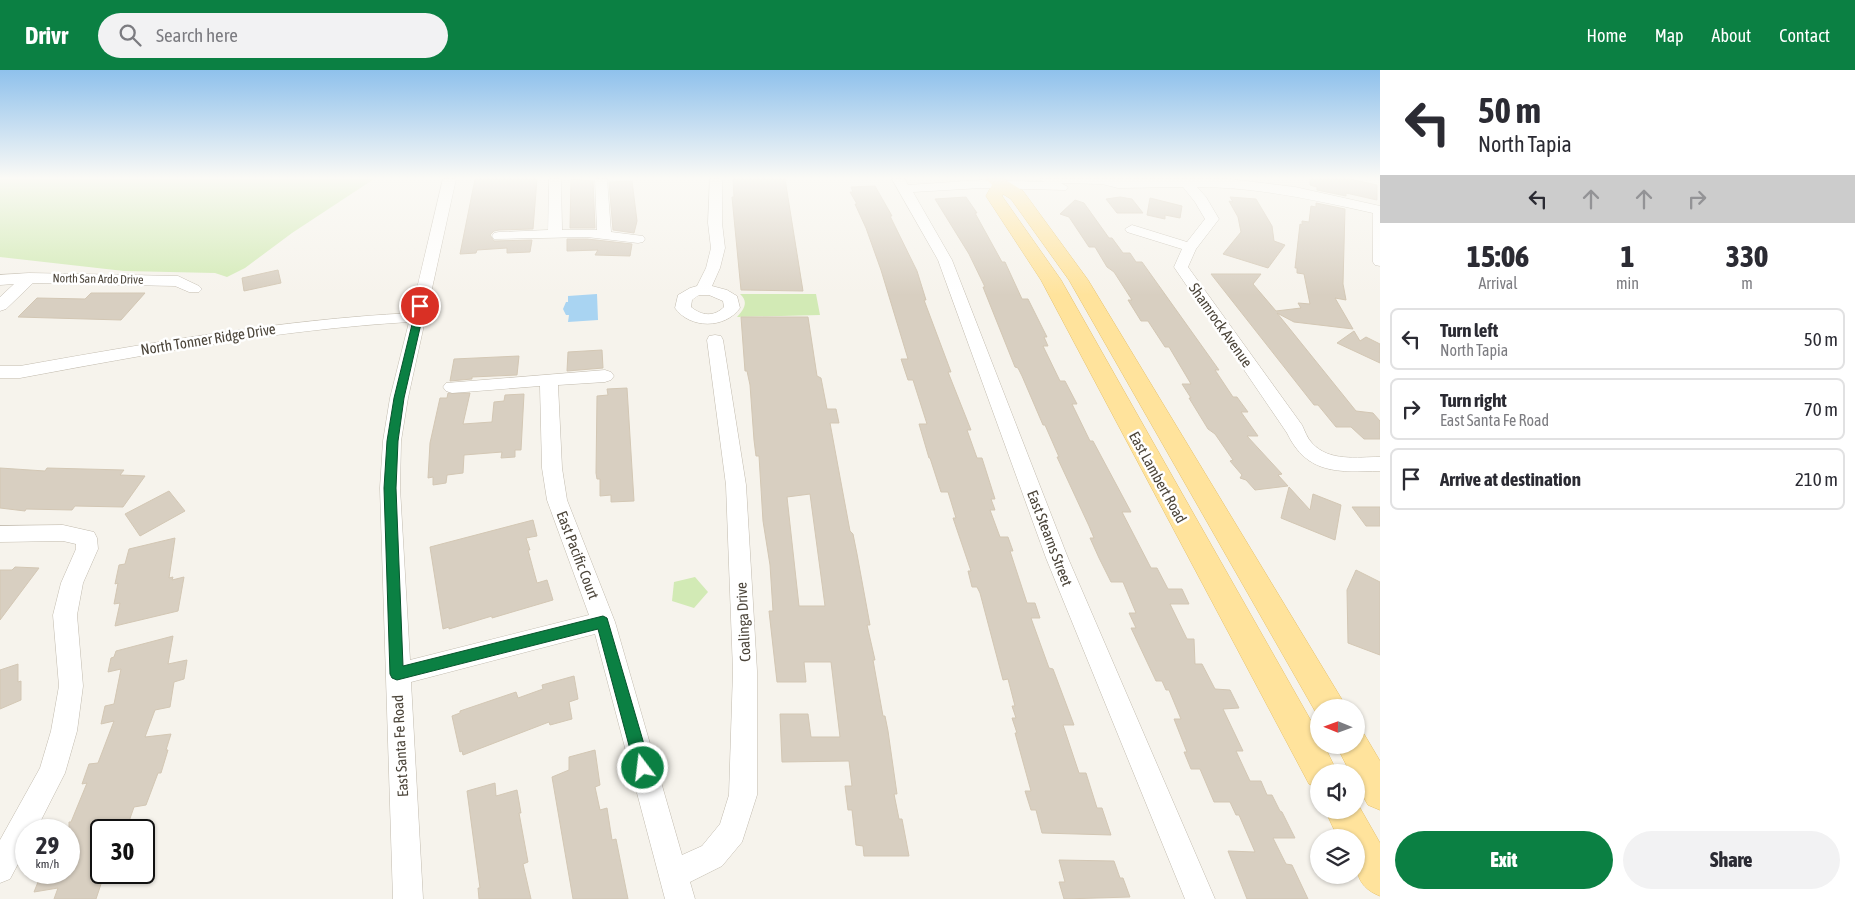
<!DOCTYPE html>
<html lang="en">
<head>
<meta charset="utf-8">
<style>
	body { margin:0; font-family:"Asap Condensed",sans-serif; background:#f2f2f3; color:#2b2b33; height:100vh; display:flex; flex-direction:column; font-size:19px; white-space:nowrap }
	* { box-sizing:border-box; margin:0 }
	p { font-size:16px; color:#7c7c81 }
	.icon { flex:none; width:28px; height:28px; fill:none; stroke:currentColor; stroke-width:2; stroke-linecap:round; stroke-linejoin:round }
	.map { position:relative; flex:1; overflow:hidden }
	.details { display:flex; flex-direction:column; background:#fff; width:475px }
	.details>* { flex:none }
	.banner { background:#fff; color:#2b2b33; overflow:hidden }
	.needle { width:32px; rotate:271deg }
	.buttons { position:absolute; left:1310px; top:629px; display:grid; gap:10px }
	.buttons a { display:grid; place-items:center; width:55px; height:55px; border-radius:50%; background:#fff; box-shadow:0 1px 4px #0004; font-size:25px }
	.speed { position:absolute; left:15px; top:749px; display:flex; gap:10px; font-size:25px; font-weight:700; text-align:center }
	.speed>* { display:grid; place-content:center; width:65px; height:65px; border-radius:50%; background:#fff; box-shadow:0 1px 4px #0004; line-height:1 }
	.speed small { font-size:12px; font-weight:400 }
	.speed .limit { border:2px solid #111; border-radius:8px; background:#fff; color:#111 }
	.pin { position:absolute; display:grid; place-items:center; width:42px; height:42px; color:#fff; margin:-21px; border:2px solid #fff; border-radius:50%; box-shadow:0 1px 5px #0007 }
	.me { position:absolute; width:55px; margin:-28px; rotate:345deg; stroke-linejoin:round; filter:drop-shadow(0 0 4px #0008) }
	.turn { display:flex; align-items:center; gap:18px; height:105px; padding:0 15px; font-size:22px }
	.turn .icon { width:65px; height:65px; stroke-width:2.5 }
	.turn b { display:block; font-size:35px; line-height:42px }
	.lanes { display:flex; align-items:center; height:48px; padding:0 15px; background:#0003; justify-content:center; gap:25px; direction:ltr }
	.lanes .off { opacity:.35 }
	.eta { display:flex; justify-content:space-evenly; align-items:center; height:85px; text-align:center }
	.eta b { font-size:30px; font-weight:800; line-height:35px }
	.primary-button { display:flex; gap:10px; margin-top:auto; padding:10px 15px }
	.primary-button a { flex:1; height:58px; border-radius:30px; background:#0b8043; color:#fff; font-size:20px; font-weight:800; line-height:58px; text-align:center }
	.primary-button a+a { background:#f2f2f3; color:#2b2b33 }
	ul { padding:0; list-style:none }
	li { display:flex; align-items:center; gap:15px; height:62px; margin:0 10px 8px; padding:0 5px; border:2px solid #e1e1e2; border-radius:8px }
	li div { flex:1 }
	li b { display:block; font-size:19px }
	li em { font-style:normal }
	header { display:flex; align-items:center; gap:30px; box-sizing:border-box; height:70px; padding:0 25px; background:#0b8043; color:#fff }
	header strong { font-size:24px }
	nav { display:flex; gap:28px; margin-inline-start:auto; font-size:18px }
	.search { width:350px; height:45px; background:#f2f2f3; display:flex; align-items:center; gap:12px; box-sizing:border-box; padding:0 18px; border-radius:28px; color:#7c7c81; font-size:19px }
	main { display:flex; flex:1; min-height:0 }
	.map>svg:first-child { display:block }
	.green { fill:#d2eab5 }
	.water { fill:#a9d4f2 }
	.building { fill:#d8cfc1; stroke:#d3c7b4; fill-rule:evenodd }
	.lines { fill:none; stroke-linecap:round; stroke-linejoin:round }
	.minor-casing { stroke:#c2bbae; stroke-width:1 }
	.major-casing { stroke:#e6c16a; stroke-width:1 }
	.minor { fill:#fff; fill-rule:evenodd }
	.major { fill:#ffe39c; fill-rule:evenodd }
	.route { fill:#0b8043; stroke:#07532c }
	.labels { text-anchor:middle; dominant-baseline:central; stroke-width:5; stroke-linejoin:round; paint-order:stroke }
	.far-street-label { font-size:12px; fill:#4b4439; stroke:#fff }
	.street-label { font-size:15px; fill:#4b4439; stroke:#fff }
</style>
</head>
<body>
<header>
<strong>Drivr</strong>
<div class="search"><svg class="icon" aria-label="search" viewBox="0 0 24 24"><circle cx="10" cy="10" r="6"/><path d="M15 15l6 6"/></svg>Search here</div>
<nav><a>Home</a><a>Map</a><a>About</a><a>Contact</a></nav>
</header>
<main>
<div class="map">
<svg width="1380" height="829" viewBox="0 0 1380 829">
	<rect width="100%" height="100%" fill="#f6f3ec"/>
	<!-- green -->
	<g class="green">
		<polygon points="0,109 374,109 292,163 245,198 227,207 215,203 124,201 0,187"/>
		<path d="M740,224H816L820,245L737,247C744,239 749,232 740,224Z"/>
		<polygon points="695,507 708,522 694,538 672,531 674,512"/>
	</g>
	<!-- water -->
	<polygon class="water" points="597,224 598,250 568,252 569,245 566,245 563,239 566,232 568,232 568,226"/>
	<!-- building -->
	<g class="building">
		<polygon points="475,109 537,109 533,159 499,160 494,161 490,165 494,171 532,170 530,182 507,183 507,178 477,180 476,183 460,184"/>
		<polygon points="571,109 593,111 595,158 570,158"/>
		<polygon points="733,109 785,109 803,221 741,220 732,127 734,127"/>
		<polygon points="1310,109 1350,109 1377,115 1377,130 1346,123 1346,126 1317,120 1317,117 1310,115"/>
		<polygon points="632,111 637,151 634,163 613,160 609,112"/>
		<polygon points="875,116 892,146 890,146 917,201 926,230 924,230 951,302 948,302 971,360 967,360 977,388 982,388 995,429 991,429 995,440 990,440 1000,467 1008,467 1013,481 1010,481 1027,533 1035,533 1040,548 1031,548 1049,598 1053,599 1074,655 1063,655 1079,703 1086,703 1097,738 1102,738 1111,765 1042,763 1036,740 1031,740 1025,721 1031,721 1015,663 1017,663 1012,648 1016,648 1012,636 1015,636 1008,609 1003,610 980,523 977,517 972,517 968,501 971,501 953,448 956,448 948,422 941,422 930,388 929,388 919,354 927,354 913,310 908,310 901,289 908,289 881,200 866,158 855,134 857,134 850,122 853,122 851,117"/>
		<polygon points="966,127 977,143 975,143 1002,192 1005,192 1022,229 1028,229 1047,267 1044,267 1048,276 1043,276 1060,311 1065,311 1077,334 1072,334 1090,371 1093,371 1131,442 1122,442 1151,498 1157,498 1168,519 1182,519 1189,534 1170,534 1187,569 1194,569 1195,594 1202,594 1215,619 1230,620 1239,638 1223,639 1243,681 1236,681 1250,711 1261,711 1267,725 1272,725 1280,741 1282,742 1295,768 1273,768 1286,794 1292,795 1308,829 1247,829 1228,781 1255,782 1239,745 1236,745 1230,732 1214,732 1200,699 1191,699 1184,682 1187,682 1174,649 1181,649 1169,620 1166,620 1162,611 1156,611 1131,558 1136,558 1129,543 1136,543 1123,512 1111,512 1099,488 1090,468 1094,468 1089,456 1057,387 1059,387 1045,355 1043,355 1022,306 1018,298 1015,297 983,217 985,217 969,184 935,129"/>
		<polygon points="1120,127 1132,129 1143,143 1117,143 1106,129"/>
		<polygon points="1230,127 1256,129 1272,156 1274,171 1285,175 1268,198 1223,184 1241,162 1238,147 1229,131 1233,132"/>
		<polygon points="1150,128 1182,136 1180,148 1165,145 1165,149 1147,145"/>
		<polygon points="1075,130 1084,133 1109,168 1112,168 1123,183 1130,183 1136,192 1142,192 1219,300 1215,300 1233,327 1237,327 1248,342 1241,342 1258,366 1247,366 1282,404 1278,405 1288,416 1255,420 1246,410 1240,408 1242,405 1230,391 1233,390 1215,364 1208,359 1189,328 1191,328 1182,314 1191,314 1169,277 1165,277 1148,251 1141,251 1128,230 1132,230 1114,202 1107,197 1095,177 1089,177 1069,147 1060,144"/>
		<polygon points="1316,133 1345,139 1343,214 1346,230 1335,228 1353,259 1294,252 1277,243 1356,341 1373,343 1380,351 1380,369 1364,369 1351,357 1336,357 1318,335 1314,335 1211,204 1261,204 1253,214 1276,241 1301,238 1298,233 1310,234 1304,204 1297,203 1297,198 1295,198 1300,154 1302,155 1302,151 1309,152 1311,136 1316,137"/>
		<polygon points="567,169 587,169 632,174 630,186 595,185 598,180 567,181"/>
		<polygon points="278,200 281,213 244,221 242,208"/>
		<polygon points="91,223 145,223 121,250 18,247 37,228 85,229"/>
		<path d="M741,247H808L817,306L821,308L827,339H836L839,353H830L850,461L853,464L857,484L870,555H867L875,590H873L883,646H885L888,661L897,724H894L899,749H902L909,786H864L863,776L856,775L852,740H848L845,716H852L849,691L782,692L780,644H808L811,667H840L831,592H804L806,612H777L769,541H773L770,495L763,451L759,386H756L754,370L750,315L747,301H745ZM810,424L825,536H799L787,427Z"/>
		<polygon points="1354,261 1360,271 1366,267 1380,274 1380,293 1337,273"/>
		<polygon points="602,280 603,298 567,301 568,282"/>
		<polygon points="519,286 517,305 472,307 472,309 450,311 454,289"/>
		<polygon points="627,318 634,431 611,432 611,425 600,426 600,409 597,409 596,403 597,326 608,325 607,319"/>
		<polygon points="448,323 470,323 463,354 492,352 494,332 504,331 505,325 524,324 521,380 515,380 515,387 501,388 502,382 464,385 463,403 447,405 446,413 433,415 433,407 428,408 430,373 440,328 447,328"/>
		<polygon points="0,398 45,401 47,398 124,400 120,405 145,406 123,437 75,436 72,440 26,439 25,441 0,438"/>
		<polygon points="1289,417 1310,440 1313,424 1341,435 1335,470 1281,448"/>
		<polygon points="169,421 185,441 140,466 125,444"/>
		<polygon points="1352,437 1380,437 1380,456 1366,456"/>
		<polygon points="533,450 537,466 526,468 530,480 528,480 537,513 547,510 553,530 492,548 492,546 449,559 449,557 443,559 430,477"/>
		<polygon points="175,468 169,508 173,507 172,510 184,507 178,541 115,556 120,533 114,534 118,513 115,514 119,495 125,494 129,479"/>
		<polygon points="15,497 39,498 0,550 0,500 12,500"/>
		<polygon points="1356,500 1380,512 1380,585 1348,573 1347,520"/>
		<polygon points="173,566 168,594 187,590 184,609 174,612 170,637 155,640 145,667 171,664 166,680 168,680 161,703 158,703 146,735 134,737 126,760 101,760 101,802 105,802 96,829 54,829 58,818 34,822 42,802 69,802 69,752 71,752 87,713 82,714 89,694 98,693 114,651 101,654 105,636 114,634 121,599 108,602 111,588 114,587 116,581"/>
		<polygon points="18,594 18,612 21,611 21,630 0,639 0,600"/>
		<polygon points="574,606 578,629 569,632 572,649 550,655 549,652 463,685 462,681 460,682 452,646 460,643 460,641 516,622 518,628 543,619 542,615"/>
		<polygon points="595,680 600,715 595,717 600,740 607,738 612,770 616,769 628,829 573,829 552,707 569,700 569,687"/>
		<polygon points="495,713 496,726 517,720 521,743 519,743 528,792 523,794 531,829 479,829 478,818 480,818 467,721"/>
		<polygon points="1059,790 1114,791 1120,808 1123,808 1130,827 1064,829 1059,812 1065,812"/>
	</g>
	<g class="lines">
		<!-- minor casing -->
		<g class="minor-casing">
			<g id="minor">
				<path d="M443,109H456L408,328L401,371L400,418L410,590L589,545L547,430L542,398L540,316L452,323L446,321L443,317L446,313L605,300L611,302L614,306L611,310L605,312L558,315L562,398L567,430L615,552L682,785L702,776L720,754L729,725L733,601L726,415L707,270L709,266L715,265L721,266L723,270L746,415L757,601V725L742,772L722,796L690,812L695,829H665L595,564L411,612L423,829H393L380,418L383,371L390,328L409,252C277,260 149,284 20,308H0V296H20C150,273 279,250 411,243Z"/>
				<polygon points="549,109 561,109 562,160 597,160 595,109 607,109 611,162 643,166 645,169 643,172 638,173 587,167 494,169 492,166 494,163 499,162 548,160"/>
				<path d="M710,109H722V153L725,178L720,198L712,216L727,220L737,226L740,238C725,259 690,259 675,238L678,225L690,218L697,216L706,198L711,178L708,153ZM699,225H709L723,231L724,237C714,247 702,246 691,237L692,230Z"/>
				<path d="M892,109H905L908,115L981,110L1044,112L1040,109H1230L1295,117L1380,136V196L1375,195L1373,192V143C1315,130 1257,117 1197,117L1206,127L1219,149L1196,179L1188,197L1302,355C1305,361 1307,368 1312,373C1329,392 1357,387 1380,387V401C1339,402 1307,405 1287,363L1174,197L1182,179L1127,162L1125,159L1132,155L1187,172L1205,149L1195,132L1183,117L1118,118L1102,114L1061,113L1068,117L1066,120L981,118L913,122L952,190L1068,488L1215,829H1185L1046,488L938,190Z"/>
				<polygon points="29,203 178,206 199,216 202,219 199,222 189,222 175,216 33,213 6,239 0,241 0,227 14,214 0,215 0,205"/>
				<polygon points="63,455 94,462 97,468 98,479 83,513 77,545 83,616 77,661 65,703 36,760 26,760 26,779 10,809 0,813 0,770 40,698 51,661 59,616 53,545 61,513 76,479 76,474 63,471 0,472 0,456"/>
			</g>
		</g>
		<!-- major casing -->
		<g class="major-casing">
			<g id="major">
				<polygon points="987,109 1004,109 1023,121 1088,210 1341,628 1346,638 1319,638 1319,648 1069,210 1011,129 1003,124 1002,126 1061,210 1319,665 1319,675 1324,675 1337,702 1319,702 1319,718 1309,714 1041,210 986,126 992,115"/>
				<polygon points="1356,661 1364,664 1380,691 1380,740 1368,735 1356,714 1356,702 1350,702 1336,675 1356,675"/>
				<path d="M1356,731L1380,773V826C1352,815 1356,794 1356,768H1338L1325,740H1356Z"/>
			</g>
		</g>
		<!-- minor -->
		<use href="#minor" class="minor"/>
		<!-- major -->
		<use href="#major" class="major"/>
	</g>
	<!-- sky -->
	<linearGradient id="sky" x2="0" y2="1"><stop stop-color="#8fc1ec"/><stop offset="0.48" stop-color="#fbfaf6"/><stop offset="1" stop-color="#fbfaf6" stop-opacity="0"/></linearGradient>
	<rect width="1380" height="225" fill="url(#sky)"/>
	<!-- route -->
	<polygon class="route" points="417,234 420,234 425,236 404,328 398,371 396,418 403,596 603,546 607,548 651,698 648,703 643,705 638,703 635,698 598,559 397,610 392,608 390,604 384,418 387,371 394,328"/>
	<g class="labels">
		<!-- far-street labels -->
		<g class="far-street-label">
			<text transform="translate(98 209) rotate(1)">North San Ardo Drive</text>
		</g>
		<!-- street labels -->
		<g class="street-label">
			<text transform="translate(1221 255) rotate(55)">Shamrock Avenue</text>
			<text transform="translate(208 269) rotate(-9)">North Tonner Ridge Drive</text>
			<text transform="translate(1158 407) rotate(61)">East Lambert Road</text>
			<text transform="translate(1050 468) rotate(69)">East Stearns Street</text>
			<text transform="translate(578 485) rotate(69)">East Pacific Court</text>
			<text transform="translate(743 552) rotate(-93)">Coalinga Drive</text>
			<text transform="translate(400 676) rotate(-93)">East Santa Fe Road</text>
		</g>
	</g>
</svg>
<div class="buttons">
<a><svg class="needle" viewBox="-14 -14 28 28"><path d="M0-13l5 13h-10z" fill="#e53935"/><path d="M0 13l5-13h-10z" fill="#7c7c81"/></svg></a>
<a><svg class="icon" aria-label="sound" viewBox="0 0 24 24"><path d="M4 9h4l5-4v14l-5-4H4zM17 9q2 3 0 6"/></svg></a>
<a><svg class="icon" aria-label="layers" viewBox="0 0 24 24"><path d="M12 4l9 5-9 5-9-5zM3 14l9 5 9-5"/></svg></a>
</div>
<div class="speed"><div>29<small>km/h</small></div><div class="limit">30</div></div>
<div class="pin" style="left:420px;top:236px;background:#d93025"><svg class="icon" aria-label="arrive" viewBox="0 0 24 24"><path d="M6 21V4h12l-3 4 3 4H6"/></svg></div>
<svg class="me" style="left:643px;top:698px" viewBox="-20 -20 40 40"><circle r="17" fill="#0b8043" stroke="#fff" stroke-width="3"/><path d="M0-11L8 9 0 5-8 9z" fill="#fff"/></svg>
</div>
<section class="details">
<div class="banner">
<div class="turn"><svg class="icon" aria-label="left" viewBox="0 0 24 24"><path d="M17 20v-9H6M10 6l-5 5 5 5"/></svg><div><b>50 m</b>North Tapia</div></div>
<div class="lanes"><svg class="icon" aria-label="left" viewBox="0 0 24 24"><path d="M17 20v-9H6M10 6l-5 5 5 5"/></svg><svg class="icon off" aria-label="ahead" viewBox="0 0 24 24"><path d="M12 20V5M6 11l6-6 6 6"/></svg><svg class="icon off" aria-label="ahead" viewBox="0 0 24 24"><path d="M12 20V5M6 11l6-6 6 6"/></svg><svg class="icon off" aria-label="right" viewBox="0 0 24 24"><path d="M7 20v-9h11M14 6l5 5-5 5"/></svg></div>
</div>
<div class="eta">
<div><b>15:06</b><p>Arrival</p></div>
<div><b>1</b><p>min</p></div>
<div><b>330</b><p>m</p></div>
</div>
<ul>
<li><svg class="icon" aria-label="left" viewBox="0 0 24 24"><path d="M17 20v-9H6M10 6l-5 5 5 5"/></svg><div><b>Turn left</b><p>North Tapia</p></div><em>50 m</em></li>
<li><svg class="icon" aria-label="right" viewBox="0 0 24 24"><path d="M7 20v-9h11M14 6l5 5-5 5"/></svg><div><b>Turn right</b><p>East Santa Fe Road</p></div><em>70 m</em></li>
<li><svg class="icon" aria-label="arrive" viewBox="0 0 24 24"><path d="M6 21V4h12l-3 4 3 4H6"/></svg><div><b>Arrive at destination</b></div><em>210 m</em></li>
</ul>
<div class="primary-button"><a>Exit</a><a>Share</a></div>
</section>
</main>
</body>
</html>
